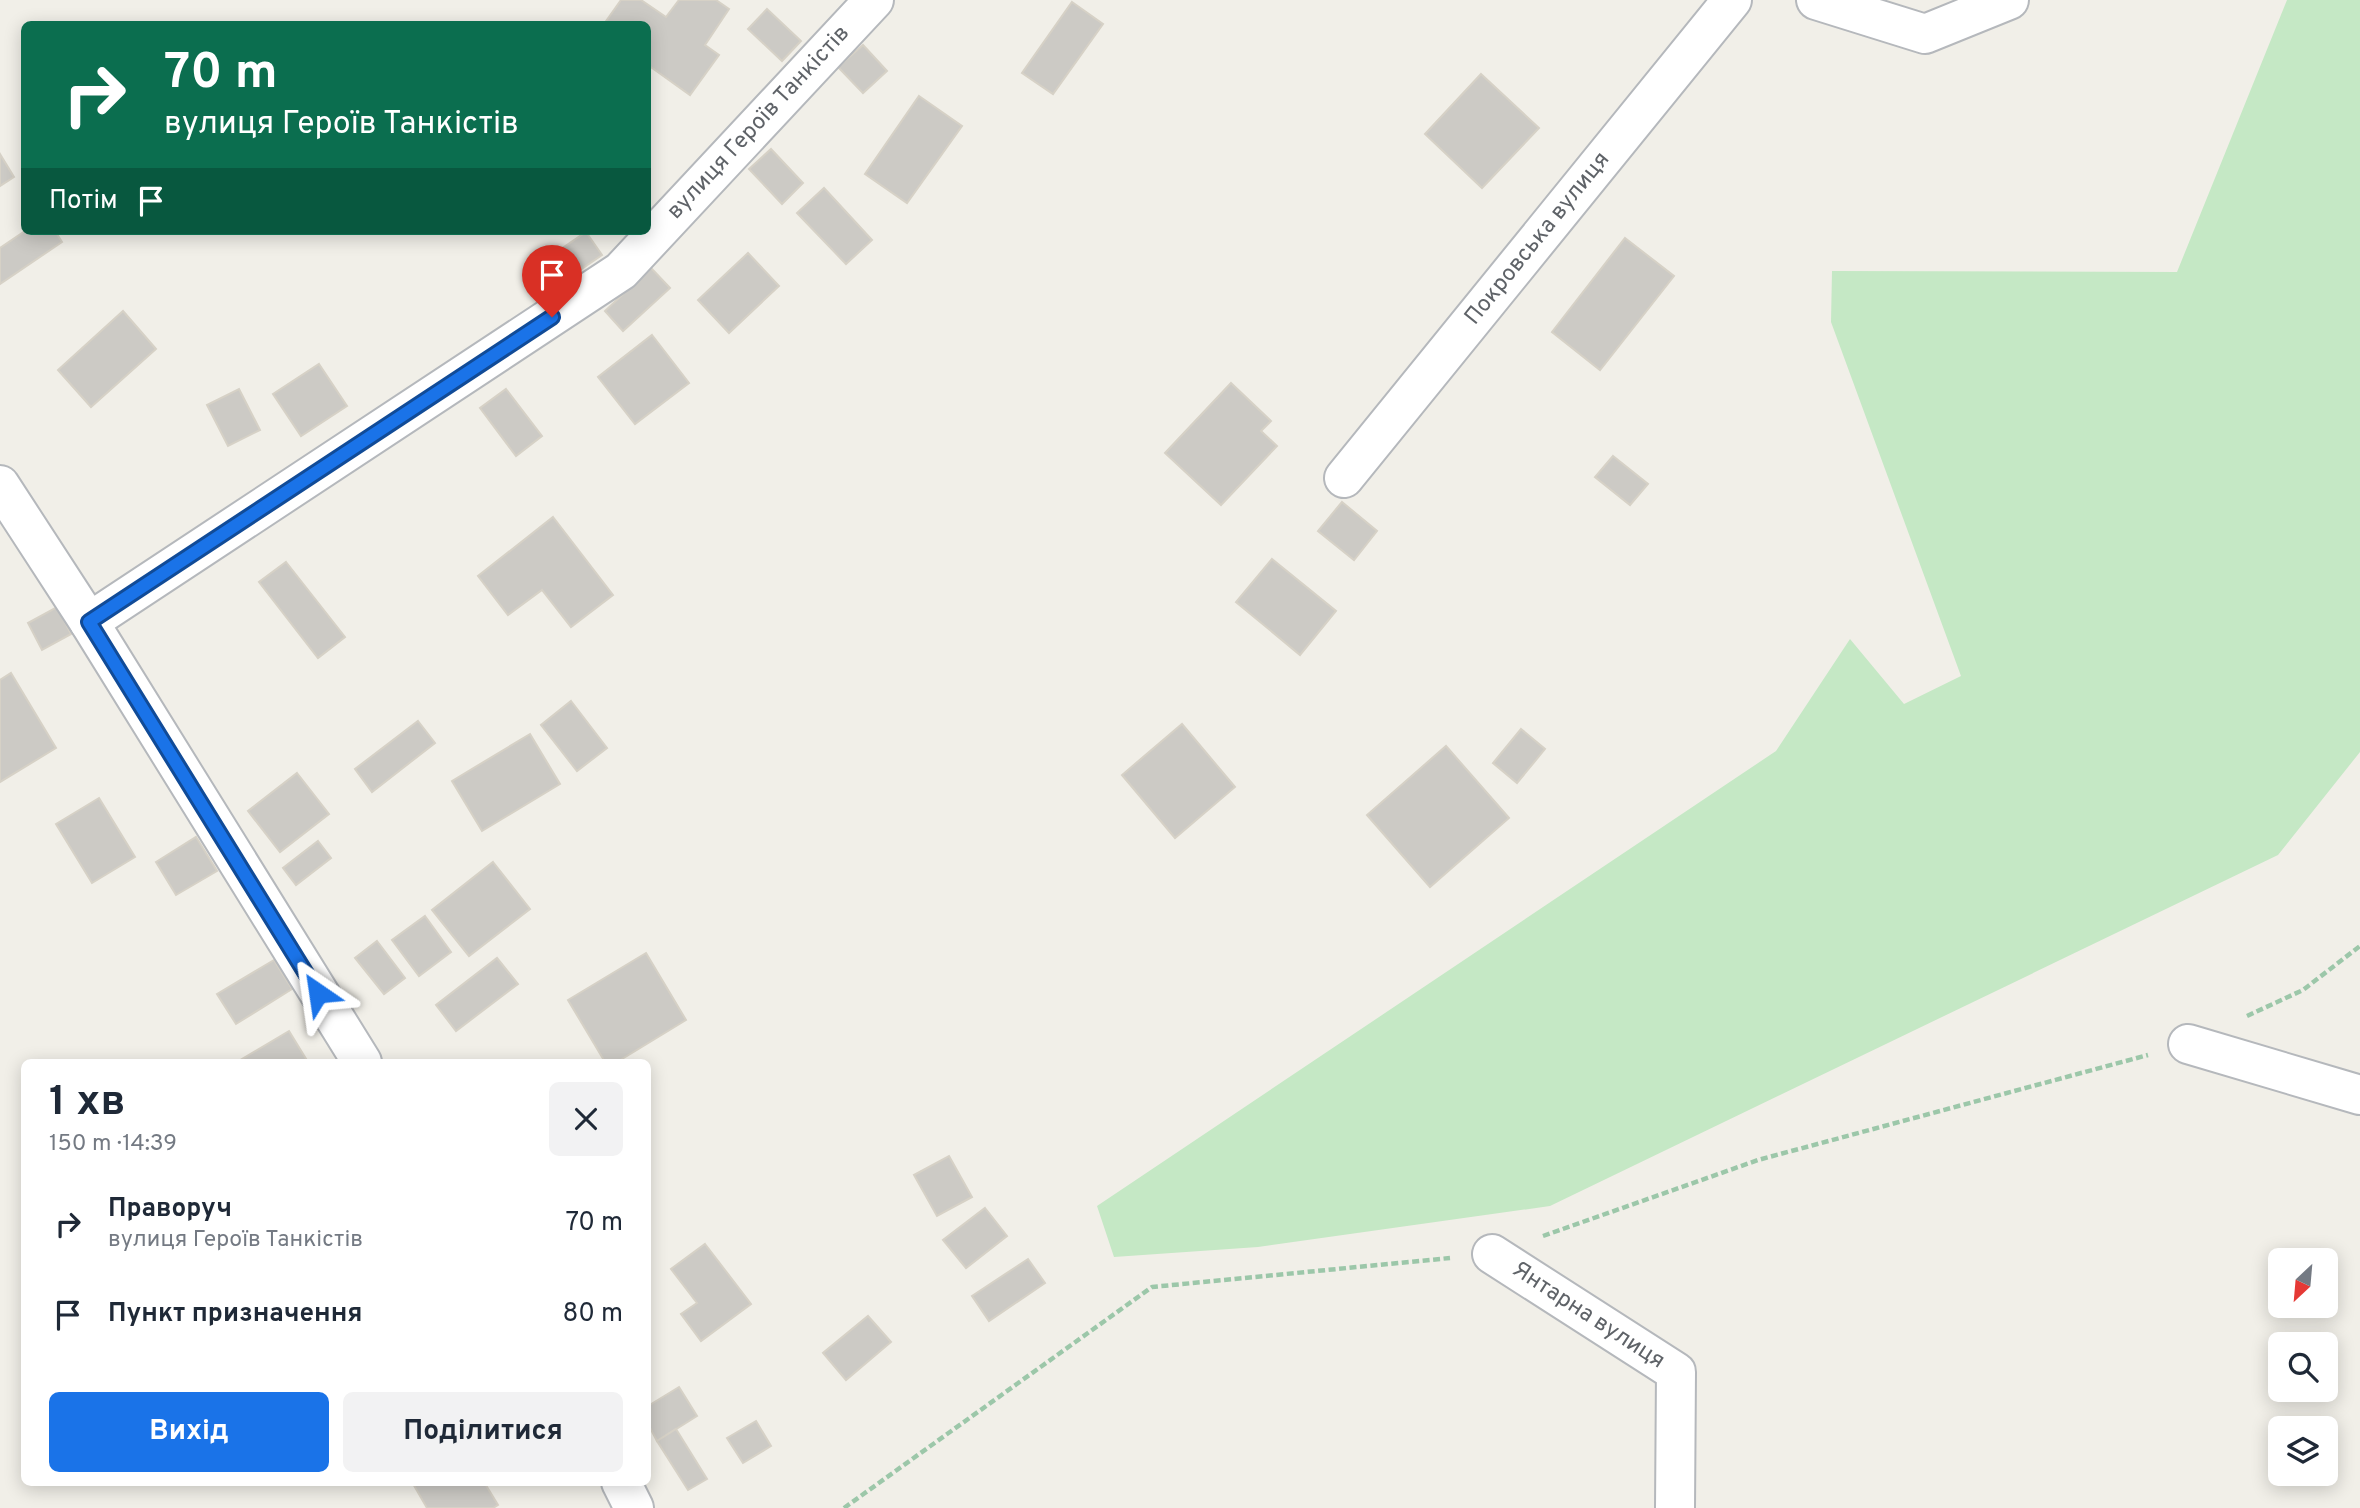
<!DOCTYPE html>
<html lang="uk">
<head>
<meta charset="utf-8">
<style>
	body { margin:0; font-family:Overpass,sans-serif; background:#f2f2f3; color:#1f2937; height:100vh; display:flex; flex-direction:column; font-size:26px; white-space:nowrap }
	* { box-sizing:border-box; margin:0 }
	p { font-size:23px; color:#747a83 }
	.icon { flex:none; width:38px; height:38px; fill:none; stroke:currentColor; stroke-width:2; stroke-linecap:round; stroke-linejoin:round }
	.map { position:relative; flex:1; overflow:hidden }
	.side { position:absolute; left:21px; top:1059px; width:630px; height:427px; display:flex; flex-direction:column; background:#fff; border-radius:10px; box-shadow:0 4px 18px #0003 }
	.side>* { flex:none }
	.top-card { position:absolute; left:21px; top:21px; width:630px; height:214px; border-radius:10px; box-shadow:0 4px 18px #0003; background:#0b6e4f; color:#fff; overflow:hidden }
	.needle { width:46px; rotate:206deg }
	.tools { position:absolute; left:2268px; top:1248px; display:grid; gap:14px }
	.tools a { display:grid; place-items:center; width:70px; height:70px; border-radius:10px; background:#fff; box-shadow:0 4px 18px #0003; font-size:35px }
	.pin { position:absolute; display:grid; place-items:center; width:60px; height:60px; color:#fff; margin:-72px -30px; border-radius:50% 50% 50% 0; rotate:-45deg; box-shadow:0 0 7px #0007 }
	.pin .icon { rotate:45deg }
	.me { position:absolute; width:77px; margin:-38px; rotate:328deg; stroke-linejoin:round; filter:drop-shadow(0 0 5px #0008) }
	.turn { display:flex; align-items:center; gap:24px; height:147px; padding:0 28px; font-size:32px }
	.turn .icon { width:91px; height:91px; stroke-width:2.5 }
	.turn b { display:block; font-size:49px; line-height:60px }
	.then { display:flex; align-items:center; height:66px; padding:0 28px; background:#0003; gap:14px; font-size:26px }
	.round { display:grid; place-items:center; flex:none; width:74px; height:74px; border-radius:10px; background:#f2f2f3 }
	.headline { display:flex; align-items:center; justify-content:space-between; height:119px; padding:0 28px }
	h1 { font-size:42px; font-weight:700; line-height:52px }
	.primary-button { display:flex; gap:14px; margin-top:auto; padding:14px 28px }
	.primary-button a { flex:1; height:80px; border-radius:10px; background:#1a73e8; color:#fff; font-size:28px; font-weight:700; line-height:80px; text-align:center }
	.primary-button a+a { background:#f2f2f3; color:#1f2937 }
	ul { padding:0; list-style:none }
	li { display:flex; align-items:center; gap:21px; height:91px; padding:0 28px }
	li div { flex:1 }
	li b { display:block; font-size:26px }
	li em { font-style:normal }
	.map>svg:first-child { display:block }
	.green { fill:#c5e8c5 }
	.building { fill:#cccac5; stroke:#d6d1c6; stroke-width:2 }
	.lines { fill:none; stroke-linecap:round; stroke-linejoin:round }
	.street-casing { stroke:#b5b8bc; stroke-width:42 }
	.path { stroke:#9cc7a9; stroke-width:4.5; stroke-dasharray:7 3.5; stroke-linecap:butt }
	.street { stroke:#fff; stroke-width:38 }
	.route-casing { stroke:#114b97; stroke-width:18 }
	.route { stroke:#1a73e8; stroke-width:12 }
	.labels { text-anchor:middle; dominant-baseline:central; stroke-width:6; stroke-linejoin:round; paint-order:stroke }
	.street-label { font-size:23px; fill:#5f6368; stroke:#fff }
</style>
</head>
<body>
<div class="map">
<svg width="2360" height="1508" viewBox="0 0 2360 1508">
	<rect width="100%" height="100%" fill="#f1efe8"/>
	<!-- green -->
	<polygon class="green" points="2287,0 2360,0 2360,752 2278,855 1550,1206 1258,1247 1114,1257 1097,1206 1776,751 1850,639 1904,704 1961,676 1831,322 1832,271 2177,272"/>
	<!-- building -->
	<g class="building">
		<polygon points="621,0 641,0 666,17 679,0 716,0 729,9 705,45 719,55 690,95 648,65 648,24 604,24"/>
		<polygon points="1072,2 1103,24 1053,94 1022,73"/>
		<polygon points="767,9 801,41 782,61 748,29"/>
		<polygon points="863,45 887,71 863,93 838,67"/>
		<polygon points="1481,74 1539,128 1482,188 1425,134"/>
		<polygon points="919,96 962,126 907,203 865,174"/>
		<polygon points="771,149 803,183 782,204 749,169"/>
		<polygon points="0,154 14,177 0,186"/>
		<polygon points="824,188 872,240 846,264 797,213"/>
		<polygon points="25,231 55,231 62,242 0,284 0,248"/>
		<polygon points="586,232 602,255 558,285 542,262"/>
		<polygon points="1625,238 1674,276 1600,370 1552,332"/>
		<polygon points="748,253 779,286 729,333 698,300"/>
		<polygon points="651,268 670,288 623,331 605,311"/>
		<polygon points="123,311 156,349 91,407 58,370"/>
		<polygon points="652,335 689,383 635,424 598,377"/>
		<polygon points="319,364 347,406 301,436 273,394"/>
		<polygon points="1231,383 1271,421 1261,431 1277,446 1221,505 1165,453"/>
		<polygon points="239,389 260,430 228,446 207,405"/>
		<polygon points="506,389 542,436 516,456 480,408"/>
		<polygon points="1613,456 1648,484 1630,505 1595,477"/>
		<polygon points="1342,502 1377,531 1354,560 1318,531"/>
		<polygon points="553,517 613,595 571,627 542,590 508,615 478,576"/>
		<polygon points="1272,559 1336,611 1300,655 1236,602"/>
		<polygon points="286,562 345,637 318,658 259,582"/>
		<polygon points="57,607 71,634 42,650 28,623"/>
		<polygon points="11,673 56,748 0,782 0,680"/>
		<polygon points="571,701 607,748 577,771 541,725"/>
		<polygon points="418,721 435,743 372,792 355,769"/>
		<polygon points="1182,724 1235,787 1175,838 1122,775"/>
		<polygon points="1521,729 1545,749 1517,783 1493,763"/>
		<polygon points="530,734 560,784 482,831 452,781"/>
		<polygon points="1446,746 1509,818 1430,887 1367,815"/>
		<polygon points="297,773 329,814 280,852 248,811"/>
		<polygon points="99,798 135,857 92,883 56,824"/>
		<polygon points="196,837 217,871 176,895 156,862"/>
		<polygon points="318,841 331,858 296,885 283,868"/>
		<polygon points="493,862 530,909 469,956 432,910"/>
		<polygon points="425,916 451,952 419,976 392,940"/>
		<polygon points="377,941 405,978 384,994 355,958"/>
		<polygon points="646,953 686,1020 617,1062 605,1062 568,1000"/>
		<polygon points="497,958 518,984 456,1031 436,1005"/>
		<polygon points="274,960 292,989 236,1024 217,994"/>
		<polygon points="289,1031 308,1062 237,1062"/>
		<polygon points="949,1156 972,1197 937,1216 914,1175"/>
		<polygon points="985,1208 1007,1236 966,1268 943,1240"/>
		<polygon points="705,1244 751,1304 701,1341 681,1314 697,1303 671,1269"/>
		<polygon points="1028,1259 1045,1283 989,1321 972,1296"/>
		<polygon points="868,1316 891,1342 846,1380 823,1353"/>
		<polygon points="679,1387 697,1416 657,1441 648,1424 648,1406"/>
		<polygon points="756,1421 771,1446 743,1463 727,1438"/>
		<polygon points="676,1429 707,1479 688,1490 657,1441"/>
		<polygon points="412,1482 484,1482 498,1505 493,1508 427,1508"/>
	</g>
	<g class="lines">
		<!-- street casing -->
		<g class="street-casing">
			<g id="street">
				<polyline points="1816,0 1925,34 2009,0"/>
				<polyline points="1344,478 1732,0"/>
				<polyline points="0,485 89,622 362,1062"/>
				<polyline points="89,622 621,271 874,0"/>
				<polyline points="2188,1044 2360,1095"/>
				<polyline points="1492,1254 1676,1372 1675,1508"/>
				<polyline points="621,1482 634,1508"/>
			</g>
		</g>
		<!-- path -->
		<g class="path">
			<polyline points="2247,1016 2303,990 2360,946"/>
			<polyline points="1543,1236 1758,1160 2148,1055"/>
			<polyline points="844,1508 1152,1287 1450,1258"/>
		</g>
		<!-- street -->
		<use href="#street" class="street"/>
	</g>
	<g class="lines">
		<!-- route casing -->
		<g class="route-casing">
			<polyline id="route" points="318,993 89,622 552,317"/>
		</g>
		<!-- route -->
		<use href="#route" class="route"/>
	</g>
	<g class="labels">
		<!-- street labels -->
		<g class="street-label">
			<text transform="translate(759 123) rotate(-47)">вулиця Героїв Танкістів</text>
			<text transform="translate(1538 239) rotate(-51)">Покровська вулиця</text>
			<text transform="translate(1588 1316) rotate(33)">Янтарна вулиця</text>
		</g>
	</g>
</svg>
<div class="tools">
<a><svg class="needle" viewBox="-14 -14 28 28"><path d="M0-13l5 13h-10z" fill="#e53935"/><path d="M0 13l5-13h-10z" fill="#747a83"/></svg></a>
<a><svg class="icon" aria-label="search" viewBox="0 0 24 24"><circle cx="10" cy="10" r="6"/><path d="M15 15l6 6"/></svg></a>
<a><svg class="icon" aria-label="layers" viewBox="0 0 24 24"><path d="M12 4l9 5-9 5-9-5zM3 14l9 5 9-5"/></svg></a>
</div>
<div class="pin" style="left:552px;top:317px;background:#d93025"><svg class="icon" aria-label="arrive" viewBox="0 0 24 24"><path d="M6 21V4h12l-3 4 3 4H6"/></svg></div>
<svg class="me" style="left:318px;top:993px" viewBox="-20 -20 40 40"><path d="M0-17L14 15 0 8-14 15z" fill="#1a73e8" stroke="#fff" stroke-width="4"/></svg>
<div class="top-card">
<div class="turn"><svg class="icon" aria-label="right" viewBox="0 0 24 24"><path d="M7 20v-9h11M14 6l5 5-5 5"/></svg><div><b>70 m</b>вулиця Героїв Танкістів</div></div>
<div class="then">Потім<svg class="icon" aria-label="arrive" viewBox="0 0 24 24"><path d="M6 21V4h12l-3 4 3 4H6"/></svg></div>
</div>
<section class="side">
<div class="headline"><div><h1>1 хв</h1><p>150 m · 14:39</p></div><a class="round"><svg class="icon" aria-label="close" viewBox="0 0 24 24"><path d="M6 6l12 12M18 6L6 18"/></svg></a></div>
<ul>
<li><svg class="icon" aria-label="right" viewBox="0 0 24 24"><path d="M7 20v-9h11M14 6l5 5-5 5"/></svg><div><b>Праворуч</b><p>вулиця Героїв Танкістів</p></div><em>70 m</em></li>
<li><svg class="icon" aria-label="arrive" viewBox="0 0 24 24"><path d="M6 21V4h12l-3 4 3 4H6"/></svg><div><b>Пункт призначення</b></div><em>80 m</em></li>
</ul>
<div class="primary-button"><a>Вихід</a><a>Поділитися</a></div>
</section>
</div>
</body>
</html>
